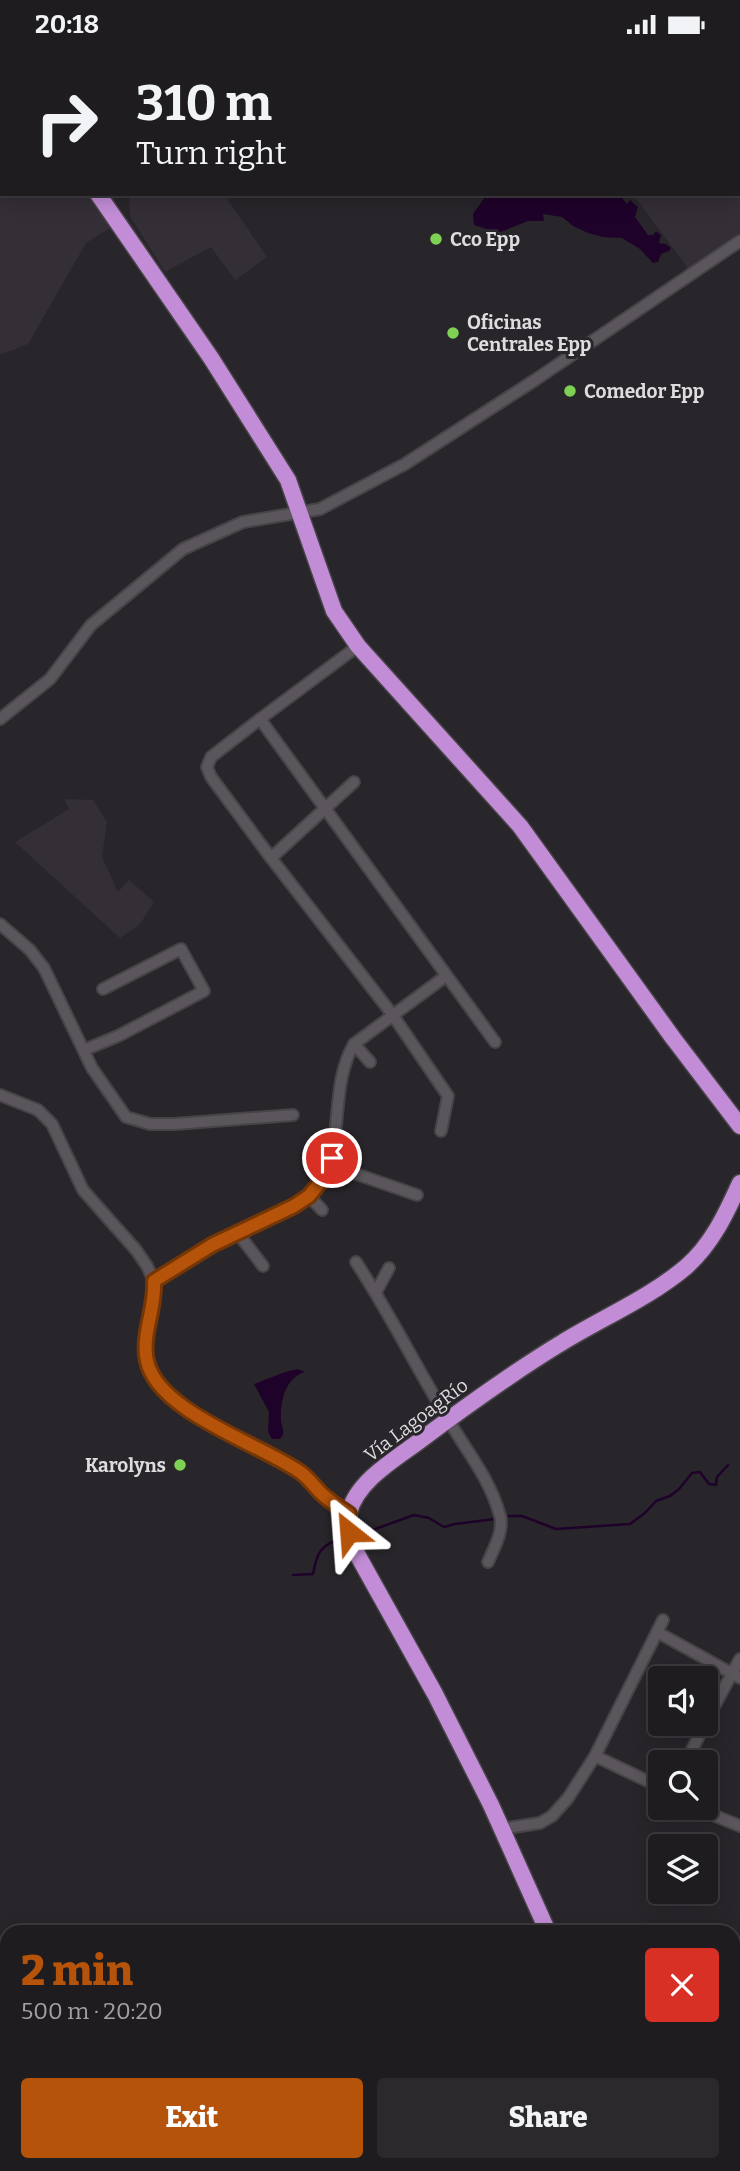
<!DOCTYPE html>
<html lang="en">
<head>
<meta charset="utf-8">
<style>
	body { margin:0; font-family:Bitter,serif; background:#2c292d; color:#f1f3f6; height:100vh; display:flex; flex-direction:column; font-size:26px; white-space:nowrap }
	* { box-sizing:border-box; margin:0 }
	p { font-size:23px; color:#a1a1a5 }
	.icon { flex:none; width:38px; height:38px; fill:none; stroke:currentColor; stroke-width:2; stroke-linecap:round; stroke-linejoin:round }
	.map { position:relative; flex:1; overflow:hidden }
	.sheet { position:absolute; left:0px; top:1876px; width:740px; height:247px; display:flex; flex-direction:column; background:#1f1c20; border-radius:21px 21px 0 0; box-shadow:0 4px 18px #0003,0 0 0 2px #3c3a3e }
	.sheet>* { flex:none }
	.banner { position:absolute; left:0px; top:0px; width:740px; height:147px; box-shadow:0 4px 18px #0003,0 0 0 2px #3c3a3e; background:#1f1c20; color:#f1f3f6; overflow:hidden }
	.tools { position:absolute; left:648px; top:1617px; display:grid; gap:14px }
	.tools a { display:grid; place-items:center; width:70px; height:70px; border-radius:7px; background:#1f1c20; box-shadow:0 4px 18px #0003,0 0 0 2px #3c3a3e; font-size:35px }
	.pin { position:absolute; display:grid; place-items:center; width:60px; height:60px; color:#fff; margin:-30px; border:4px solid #fff; border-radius:50%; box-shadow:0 2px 7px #0007 }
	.me { position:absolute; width:77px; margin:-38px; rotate:332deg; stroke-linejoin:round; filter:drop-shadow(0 0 5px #0008) }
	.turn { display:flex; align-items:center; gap:24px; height:147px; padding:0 21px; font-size:32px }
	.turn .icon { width:91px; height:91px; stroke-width:2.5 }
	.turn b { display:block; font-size:49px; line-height:60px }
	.round { display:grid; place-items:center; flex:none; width:74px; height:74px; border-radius:7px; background:#2c292d }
	.overview { display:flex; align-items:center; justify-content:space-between; height:119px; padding:0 21px }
	h1 { font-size:42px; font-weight:800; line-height:52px; color:#b45309 }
	.button { display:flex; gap:14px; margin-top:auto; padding:14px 21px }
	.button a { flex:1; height:80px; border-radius:7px; background:#b45309; color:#fff; font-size:28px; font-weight:800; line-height:80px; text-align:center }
	.button a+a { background:#2c292d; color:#f1f3f6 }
	.status { display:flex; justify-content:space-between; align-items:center; height:49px; padding:0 35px; background:#1f1c20; direction:ltr }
	.status svg { height:19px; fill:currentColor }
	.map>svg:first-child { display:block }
	.built { fill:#342e37 }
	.water { fill:#1f0229 }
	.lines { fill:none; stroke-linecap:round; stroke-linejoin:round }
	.stream { stroke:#1f0229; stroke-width:2.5 }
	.taxiway { stroke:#69666b; stroke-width:21 }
	.minor-casing { stroke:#474448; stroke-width:14 }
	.highway-casing { stroke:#474448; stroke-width:19 }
	.minor { stroke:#5b565c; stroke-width:10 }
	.highway { stroke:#c28dd6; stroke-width:16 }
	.route-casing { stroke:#753606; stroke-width:18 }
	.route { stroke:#b45309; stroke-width:12 }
	.poi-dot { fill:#7ed153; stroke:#29262b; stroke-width:2.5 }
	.labels { text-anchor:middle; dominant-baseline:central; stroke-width:6; stroke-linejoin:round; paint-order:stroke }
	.poi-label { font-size:19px; font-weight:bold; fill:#dfdce0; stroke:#29262b; text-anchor:start }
	.street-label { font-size:19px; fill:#dfdce0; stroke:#29262b }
</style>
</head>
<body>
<div class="status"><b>20:18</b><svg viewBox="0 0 49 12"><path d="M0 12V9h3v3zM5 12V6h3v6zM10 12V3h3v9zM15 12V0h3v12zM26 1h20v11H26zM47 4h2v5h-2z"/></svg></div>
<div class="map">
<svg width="740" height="2122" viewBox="0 0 740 2122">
	<rect width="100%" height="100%" fill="#29262b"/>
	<!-- built -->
	<g class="built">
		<polygon points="431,0 740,0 740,194 693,226 633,145 738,145 738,2"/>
		<polygon points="0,15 2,145 91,145 113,177 86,194 28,295 0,306"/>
		<polygon points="129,145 224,145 267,208 235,231 211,198 165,223 130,167"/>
		<polygon points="64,750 93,751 107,773 102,808 118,843 129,831 154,853 140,875 120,889 15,793 69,760"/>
	</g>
	<!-- water -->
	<g class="water">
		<polygon points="487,145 619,145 627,155 630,151 638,158 635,168 648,186 653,186 656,182 661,186 659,194 666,195 671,199 669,202 661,205 658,213 653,214 640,200 622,189 603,188 588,184 573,177 562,168 543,165 544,172 528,172 498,184 474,176 473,165"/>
		<path d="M298,1320L305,1323C286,1328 280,1352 281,1370C281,1376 284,1380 283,1386L280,1390H272L268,1383L269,1363L254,1335C270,1329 282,1323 298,1320Z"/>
	</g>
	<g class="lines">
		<!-- stream -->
		<g class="stream">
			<polyline points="509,1467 522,1467 556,1480 630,1475 645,1464 656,1452 670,1447 679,1440 692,1424 700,1423 709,1435 716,1436 717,1428 728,1416"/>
			<polyline points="364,1484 414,1466 429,1469 444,1478 455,1475 495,1470"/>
			<path d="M293,1526L313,1525C316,1510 318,1498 335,1492"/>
		</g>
		<!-- taxiway -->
		<polyline class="taxiway" points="725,2 728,0"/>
		<!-- minor casing -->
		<g class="minor-casing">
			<g id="minor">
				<polyline points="358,597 260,670 495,993"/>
				<polyline points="0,670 50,630 91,576 183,500 243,473 320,460 405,415 535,331 740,192"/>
				<polyline points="260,670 211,708 207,718 211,728 271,809"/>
				<polyline points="354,733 271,809 392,965 448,1047 441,1082"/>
				<polyline points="0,875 30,901 44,919 92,1019 126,1068 150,1075 174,1075 293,1066"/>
				<polyline points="354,995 370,1013"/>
				<polyline points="84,1001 118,987 204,942 181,900 103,940"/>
				<polyline points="0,1046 38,1061 52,1075 83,1141 136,1201 147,1217 154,1232 155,1245 146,1297 147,1313 156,1331 167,1345 187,1362 301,1424 323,1447 349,1465"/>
				<polyline points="330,1116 417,1146"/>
				<polyline points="309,1147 322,1161"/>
				<polyline points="237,1183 263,1217"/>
				<path d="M356,1213C389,1263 415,1316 446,1367C465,1400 490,1429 500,1467C504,1482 494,1499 488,1513"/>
				<path d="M154,1232C182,1215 209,1197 238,1183C261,1171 289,1163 310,1147C321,1137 328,1125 331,1110C340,1073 334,1029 354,995L446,927"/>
				<polyline points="376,1243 389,1219"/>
				<polyline points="657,1583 740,1629"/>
				<polyline points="705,1674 740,1610"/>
				<polyline points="595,1707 660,1738"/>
				<polyline points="686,1713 705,1675"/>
				<polyline points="696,1759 740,1777"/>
				<polyline points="500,1780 540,1774 552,1767 568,1749 595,1707 663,1571"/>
			</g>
		</g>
		<!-- highway casing -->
		<g class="highway-casing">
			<g id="highway">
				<polyline points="0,7 2,9"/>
				<polyline points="98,145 211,309 288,431 334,562 358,597 520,777 673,989 740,1077"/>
				<path d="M548,1883L491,1756L435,1645L357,1505C353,1492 346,1479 349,1464C356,1433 395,1410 418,1393C465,1358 513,1323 563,1293C604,1268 649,1249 686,1218C712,1195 726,1165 740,1134"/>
				<polyline points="672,2116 675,2122"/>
			</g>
		</g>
		<!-- minor -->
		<use href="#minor" class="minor"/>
		<!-- highway -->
		<use href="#highway" class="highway"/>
	</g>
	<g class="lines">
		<!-- route casing -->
		<g class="route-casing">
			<path id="route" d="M332,1109L327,1125L309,1147L294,1157L212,1196L154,1232C156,1259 141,1286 147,1312C158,1363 260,1395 300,1423C309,1429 315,1439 323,1446C331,1453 340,1459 349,1465V1483"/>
		</g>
		<!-- route -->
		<use href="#route" class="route"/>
	</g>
	<!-- markers -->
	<g class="poi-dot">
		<circle cx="436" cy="190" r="7"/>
		<circle cx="453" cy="284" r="7"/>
		<circle cx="570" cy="342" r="7"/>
		<circle cx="180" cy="1416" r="7"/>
	</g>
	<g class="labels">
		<!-- poi labels -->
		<g class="poi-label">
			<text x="450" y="190">Cco Epp</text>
			<text x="467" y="273">Oficinas<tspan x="467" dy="22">Centrales Epp</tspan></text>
			<text x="584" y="342">Comedor Epp</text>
			<text x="166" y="1416" text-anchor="end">Karolyns</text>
		</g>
		<!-- street labels -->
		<g class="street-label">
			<text transform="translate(416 1371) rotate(-37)">Vía LagoagRío</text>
		</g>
	</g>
</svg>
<div class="tools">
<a><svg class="icon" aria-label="sound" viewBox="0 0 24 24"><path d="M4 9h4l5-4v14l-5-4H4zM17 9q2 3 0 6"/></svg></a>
<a><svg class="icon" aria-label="search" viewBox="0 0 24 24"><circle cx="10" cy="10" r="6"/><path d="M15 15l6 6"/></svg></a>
<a><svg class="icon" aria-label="layers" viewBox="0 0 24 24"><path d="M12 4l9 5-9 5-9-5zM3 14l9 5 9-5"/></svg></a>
</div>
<div class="pin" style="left:332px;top:1109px;background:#d93025"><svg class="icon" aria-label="arrive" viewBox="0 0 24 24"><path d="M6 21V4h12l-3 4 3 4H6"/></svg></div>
<svg class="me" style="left:349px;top:1483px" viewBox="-20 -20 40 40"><path d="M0-17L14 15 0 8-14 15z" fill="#b45309" stroke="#fff" stroke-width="4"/></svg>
<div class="banner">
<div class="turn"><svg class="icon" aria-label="right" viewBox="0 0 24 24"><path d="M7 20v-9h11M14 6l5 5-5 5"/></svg><div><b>310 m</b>Turn right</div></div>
</div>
<section class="sheet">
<div class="overview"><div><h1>2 min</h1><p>500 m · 20:20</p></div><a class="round" style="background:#d93025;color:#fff"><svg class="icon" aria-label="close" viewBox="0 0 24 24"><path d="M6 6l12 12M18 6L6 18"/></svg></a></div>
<div class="button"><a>Exit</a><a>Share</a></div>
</section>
</div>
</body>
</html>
